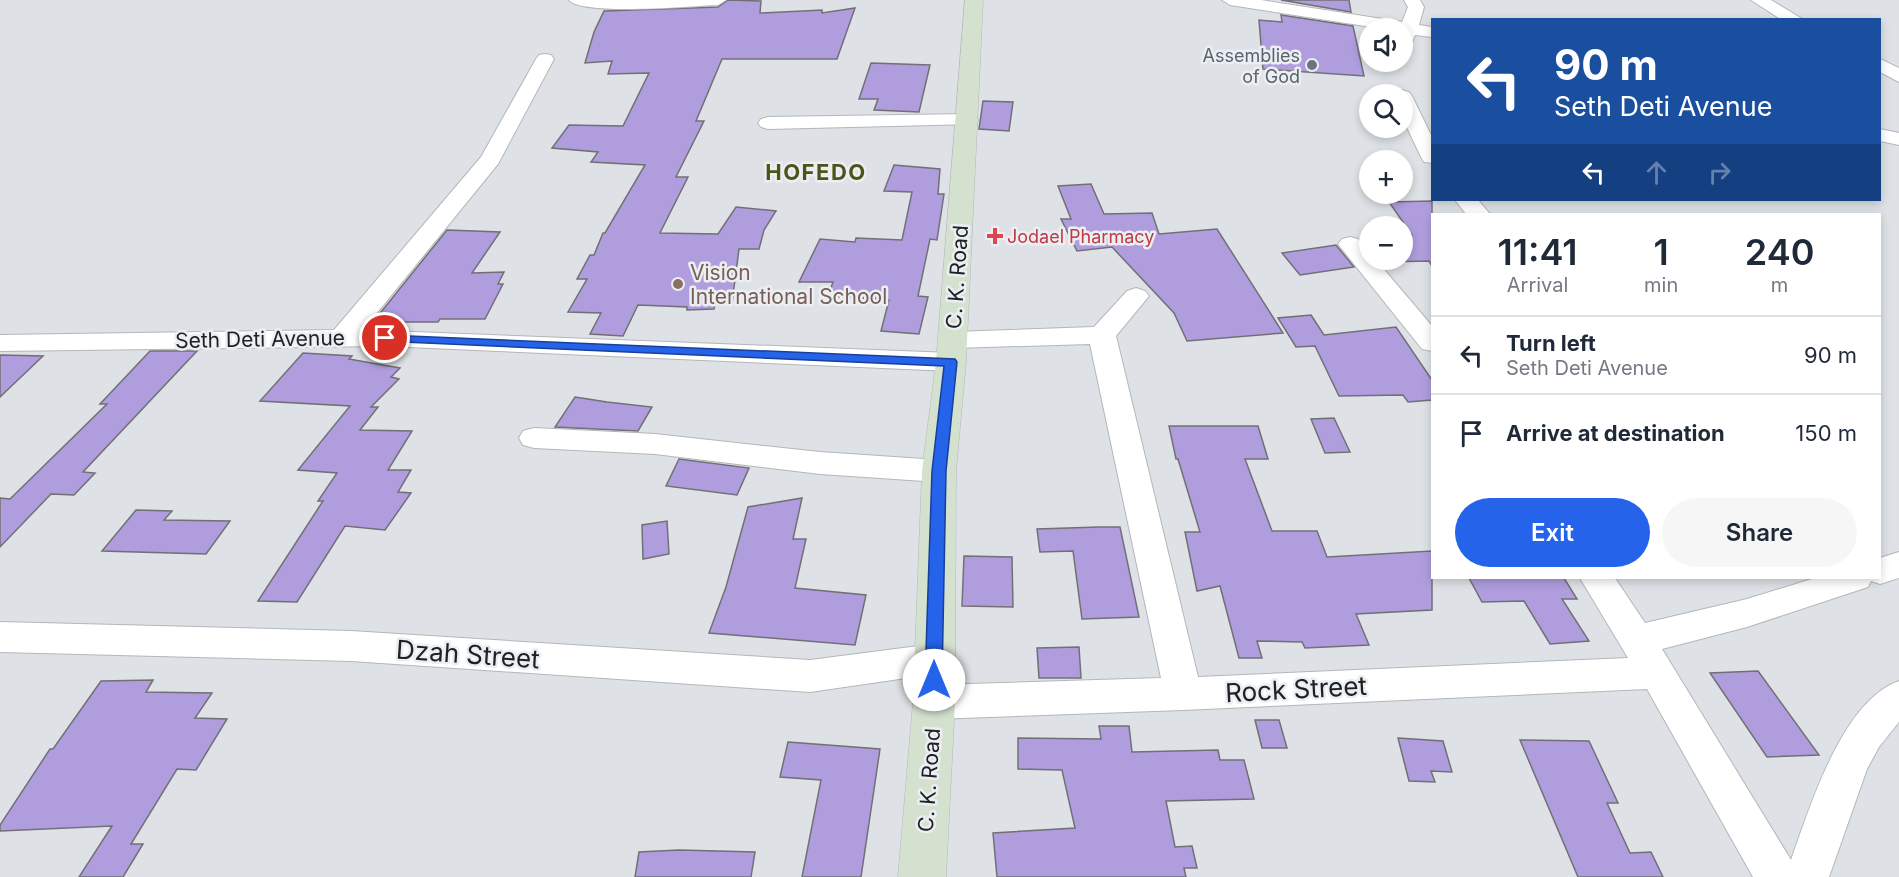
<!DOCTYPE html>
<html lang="en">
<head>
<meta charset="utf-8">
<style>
	body { margin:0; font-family:Inter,sans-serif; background:#f6f6f7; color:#1f2937; height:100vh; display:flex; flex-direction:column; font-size:22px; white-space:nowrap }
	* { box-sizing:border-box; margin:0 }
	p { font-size:20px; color:#747a83 }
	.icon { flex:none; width:33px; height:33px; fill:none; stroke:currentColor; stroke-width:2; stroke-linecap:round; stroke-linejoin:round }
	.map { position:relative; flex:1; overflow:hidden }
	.details { position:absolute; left:1431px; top:213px; width:450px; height:366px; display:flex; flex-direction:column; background:#fff; border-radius:0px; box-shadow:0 3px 9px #0003 }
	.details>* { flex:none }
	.banner { position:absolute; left:1431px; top:18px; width:450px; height:183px; border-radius:0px; box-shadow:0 3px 9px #0003; background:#1a4fa0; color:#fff; overflow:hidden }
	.fabs { position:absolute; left:1359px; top:18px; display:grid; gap:12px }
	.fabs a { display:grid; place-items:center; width:54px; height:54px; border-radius:50%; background:#fff; box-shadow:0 3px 9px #0003; font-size:30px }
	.pin { position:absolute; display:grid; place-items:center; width:51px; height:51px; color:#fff; margin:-26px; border:3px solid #fff; border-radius:50%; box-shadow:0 2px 6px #0007 }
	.me { position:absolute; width:66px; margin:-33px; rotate:0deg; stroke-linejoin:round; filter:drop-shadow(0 0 4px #0008) }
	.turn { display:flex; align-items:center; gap:21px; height:126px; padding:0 24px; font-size:27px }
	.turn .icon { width:78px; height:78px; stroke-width:2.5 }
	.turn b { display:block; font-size:42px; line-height:51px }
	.lanes { display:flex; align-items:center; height:57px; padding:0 24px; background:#0003; justify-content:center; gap:30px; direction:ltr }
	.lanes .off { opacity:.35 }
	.eta { display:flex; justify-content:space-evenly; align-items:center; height:102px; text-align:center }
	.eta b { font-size:36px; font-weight:600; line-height:42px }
	.cta { display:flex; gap:12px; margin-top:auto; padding:12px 24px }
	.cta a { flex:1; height:69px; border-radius:36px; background:#2563eb; color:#fff; font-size:24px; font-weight:600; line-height:69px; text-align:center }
	.cta a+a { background:#f6f6f7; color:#1f2937 }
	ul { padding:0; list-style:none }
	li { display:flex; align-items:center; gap:18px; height:78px; padding:0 24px; border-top:2px solid #e0e1e3 }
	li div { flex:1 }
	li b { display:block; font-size:22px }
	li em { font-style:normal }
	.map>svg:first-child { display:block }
	.building { fill:#af9dde; stroke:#717075; stroke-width:1.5 }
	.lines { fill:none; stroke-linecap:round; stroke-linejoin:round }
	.street-casing { stroke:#b2b7ba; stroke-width:2 }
	.secondary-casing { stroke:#b2b7ba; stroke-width:1 }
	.street { fill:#fff; fill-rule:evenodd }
	.secondary { fill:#d4e1ce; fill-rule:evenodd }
	.route { fill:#2563eb; stroke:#184099; stroke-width:1.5 }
	.worship-dot { fill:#6b7280; stroke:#ebeff3; stroke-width:2 }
	.health-dot { fill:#e0444e; stroke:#ebeff3; stroke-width:2 }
	.education-dot { fill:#8d6e63; stroke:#ebeff3; stroke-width:2 }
	.labels { text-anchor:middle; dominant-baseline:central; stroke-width:5; stroke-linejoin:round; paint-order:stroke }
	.far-worship-label { font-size:18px; fill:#5b616d; stroke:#ebeff3; text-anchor:end }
	.far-health-label { font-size:18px; fill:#be3a42; stroke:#ebeff3; text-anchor:start }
	.education-label { font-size:21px; fill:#785e54; stroke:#ebeff3; text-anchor:start }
	.street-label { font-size:21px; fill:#1e2021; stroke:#ebeff3 }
	.far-district-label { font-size:22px; font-weight:bold; letter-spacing:1.5px; fill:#4e5419; stroke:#ebeff3 }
	.near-street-label { font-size:26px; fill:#1e2021; stroke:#ebeff3 }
</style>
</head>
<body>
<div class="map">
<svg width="1899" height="877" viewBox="0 0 1899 877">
	<rect width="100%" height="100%" fill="#dee2e6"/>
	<!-- building -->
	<g class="building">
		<polygon points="728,0 761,1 760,13 822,10 822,13 855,8 837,59 722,59 696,121 704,121 676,177 688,177 660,233 718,234 736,207 776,211 764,230 759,249 739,249 732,303 715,304 714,309 687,310 687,307 638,305 623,336 590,334 601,313 568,312 587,279 577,279 590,255 594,255 603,233 605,233 645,165 591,162 598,152 552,148 569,125 623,126 649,73 608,74 612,61 585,63 594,32 604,11 718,7"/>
		<polygon points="1349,0 1351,12 1281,0"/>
		<polygon points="1281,15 1353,26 1364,76 1263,69 1259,20 1282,22"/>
		<polygon points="871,63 930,65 919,112 874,110 878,99 859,99"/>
		<polygon points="983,101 1013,102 1009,131 979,129"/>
		<polygon points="894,165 940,169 938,194 944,194 937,240 930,239 918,296 928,297 919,334 881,331 889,300 828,296 833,282 799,282 820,239 855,242 856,238 902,240 912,192 884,191"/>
		<polygon points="1091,184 1104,214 1152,213 1159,234 1217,229 1283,333 1187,341 1174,313 1112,247 1077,251 1061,219 1071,219 1058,186"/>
		<polygon points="1432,201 1432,266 1429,261 1381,262 1379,260 1402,260 1402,236 1412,235 1389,202"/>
		<polygon points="447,230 500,232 472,273 504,272 498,284 503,284 485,319 440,319 438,322 373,322"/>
		<polygon points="1336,245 1354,267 1300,275 1282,253"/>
		<polygon points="1311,315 1324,335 1396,327 1432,380 1432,400 1408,402 1403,395 1339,396 1315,346 1296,347 1278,318"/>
		<polygon points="150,351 197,351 83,472 95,473 74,495 51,494 0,547 0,498 10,499 107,404 100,404"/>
		<polygon points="303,353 352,356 349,359 400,368 391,377 399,379 371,407 378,407 360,430 412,431 388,470 411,470 398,492 411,493 385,530 345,526 297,602 258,601 323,501 318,501 337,473 298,470 350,406 260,401"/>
		<polygon points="0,355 43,356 0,397"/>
		<polygon points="575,397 607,402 652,407 638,431 555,427"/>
		<polygon points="1334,418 1350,452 1325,453 1311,419"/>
		<polygon points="1169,426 1258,426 1268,459 1245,459 1272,531 1317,531 1327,557 1432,551 1432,610 1356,614 1369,645 1305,648 1302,642 1257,641 1262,658 1239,658 1220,586 1197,591 1185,532 1200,532 1178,459 1176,459"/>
		<polygon points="679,459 749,468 737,495 666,486"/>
		<polygon points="802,498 793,539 806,539 795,588 866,595 855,645 709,633 726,587 748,507"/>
		<polygon points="136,510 172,511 164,520 230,521 206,554 102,551"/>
		<polygon points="667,521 669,554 643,559 642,525"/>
		<polygon points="1099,527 1120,527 1139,617 1082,619 1073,551 1040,552 1037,529"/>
		<polygon points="964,556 1012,557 1013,607 962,606"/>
		<polygon points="1469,578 1564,578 1577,599 1562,599 1589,641 1550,644 1524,601 1482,602"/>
		<polygon points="1079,647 1081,678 1039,678 1037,648"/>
		<polygon points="1758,671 1819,755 1767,757 1710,673"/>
		<polygon points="153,680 146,692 212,693 195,718 227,719 196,770 177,769 131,844 143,844 123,877 79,877 112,826 0,831 0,825 50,749 53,749 101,681"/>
		<polygon points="1255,720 1279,720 1287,748 1262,748"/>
		<polygon points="1099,726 1129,726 1132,752 1218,750 1220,760 1244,760 1254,799 1166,801 1175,847 1192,846 1197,868 1184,868 1186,877 997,877 993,833 1075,828 1062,770 1018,769 1018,738 1101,739"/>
		<polygon points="1398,738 1443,741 1452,772 1431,771 1435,782 1409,781"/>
		<polygon points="1520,740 1589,741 1618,803 1607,803 1630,853 1651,852 1663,877 1578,877"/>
		<polygon points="788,742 880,749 861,877 802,877 821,780 780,777"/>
		<polygon points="679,850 755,852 751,877 635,877 639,852"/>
	</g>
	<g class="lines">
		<!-- street casing -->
		<g class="street-casing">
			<g id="street">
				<path d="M569,0H726L718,5C693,6 582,16 569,0Z"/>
				<polygon points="1222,0 1261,0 1402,22 1408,7 1404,0 1420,0 1424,7 1419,25 1432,27 1432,37 1415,35 1408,52 1402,53 1402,28 1378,28 1230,5"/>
				<polygon points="1751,0 1771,0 1804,20 1782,20"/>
				<polygon points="545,54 551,55 554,59 498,164 363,330 951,353 961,356 965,362 961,368 951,371 385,346 0,351 0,335 334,330 481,157 536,59 539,55"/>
				<polygon points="1880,59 1899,68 1899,82 1880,72"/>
				<polygon points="1402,90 1409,92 1412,96 1432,137 1432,163 1424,162 1421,157 1402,117 1402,94 1393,94"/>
				<polygon points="968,114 975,116 978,120 975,124 768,129 761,127 758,123 761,119 768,117"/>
				<polygon points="1880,129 1899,133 1899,145 1880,141"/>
				<polygon points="1455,200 1478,200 1490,214 1466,214"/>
				<polygon points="1350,237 1358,239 1370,252 1370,260 1376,260 1432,326 1432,351 1422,349 1338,244 1342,239"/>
				<path d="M1136,288L1145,291L1149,296L1116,336L1198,677L1628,658L1580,578H1615L1645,623L1747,599L1815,578H1880V558L1899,552V578L1880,584L1871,581L1868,587L1747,627L1662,649L1791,860C1810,807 1842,701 1899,681V722L1879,747L1867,769L1829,877H1753L1647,689L1183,710L934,719L920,714L915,702L920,690L934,685L1161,678L1090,344L952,348L942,346L939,340L942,334L952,332L1094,327L1127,291Z"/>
				<polygon points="534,428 655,434 820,452 939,460 950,463 955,471 950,479 939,482 820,474 655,454 534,448 523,445 519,438 523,431"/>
				<polygon points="0,622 351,631 810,660 934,644 947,648 952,659 947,670 934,674 810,692 351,661 0,652"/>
			</g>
		</g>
		<!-- secondary casing -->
		<g class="secondary-casing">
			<polygon id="secondary" points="965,0 983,0 966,362 956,471 955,702 946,877 898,877 913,702 922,471 936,362"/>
		</g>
		<!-- street -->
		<use href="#street" class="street"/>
		<!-- secondary -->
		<use href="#secondary" class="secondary"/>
	</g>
	<!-- route -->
	<polygon class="route" points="385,335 955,359 957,362 946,471 942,680 940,685 934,687 928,685 925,680 932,471 944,366 381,341 379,338"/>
	<!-- markers -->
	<circle class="worship-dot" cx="1312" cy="65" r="6"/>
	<path class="health-dot" d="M992 227h6v6h6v6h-6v6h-6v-6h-6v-6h6z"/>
	<circle class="education-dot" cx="678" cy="284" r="6"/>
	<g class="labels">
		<!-- far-worship labels -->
		<g class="far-worship-label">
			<text x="1300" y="55">Assemblies<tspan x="1300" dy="21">of God</tspan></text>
		</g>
		<!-- far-health labels -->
		<g class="far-health-label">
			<text x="1007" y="236">Jodael Pharmacy</text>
		</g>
		<!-- education labels -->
		<g class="education-label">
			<text x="690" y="272">Vision<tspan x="690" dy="24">International School</tspan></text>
		</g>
		<!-- street labels -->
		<g class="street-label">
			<text transform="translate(957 277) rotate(-86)">C. K. Road</text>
			<text transform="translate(260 339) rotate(-1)">Seth Deti Avenue</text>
			<text transform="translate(929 780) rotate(-86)">C. K. Road</text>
		</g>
		<!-- far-district labels -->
		<g class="far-district-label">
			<text x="816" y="172">HOFEDO</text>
		</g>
		<!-- near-street labels -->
		<g class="near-street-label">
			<text transform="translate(468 654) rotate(4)">Dzah Street</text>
			<text transform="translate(1296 689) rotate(-3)">Rock Street</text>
		</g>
	</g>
</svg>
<div class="fabs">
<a><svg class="icon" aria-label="sound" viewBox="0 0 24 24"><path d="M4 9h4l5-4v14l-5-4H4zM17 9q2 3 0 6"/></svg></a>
<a><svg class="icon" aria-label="search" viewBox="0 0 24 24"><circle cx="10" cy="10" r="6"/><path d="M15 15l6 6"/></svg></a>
<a>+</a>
<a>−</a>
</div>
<div class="pin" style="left:385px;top:338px;background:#d93025"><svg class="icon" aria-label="arrive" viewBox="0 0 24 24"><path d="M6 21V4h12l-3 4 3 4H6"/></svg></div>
<svg class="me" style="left:934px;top:680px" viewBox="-20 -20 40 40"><circle r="19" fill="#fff"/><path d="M0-13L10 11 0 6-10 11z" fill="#2563eb"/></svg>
<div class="banner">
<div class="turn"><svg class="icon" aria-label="left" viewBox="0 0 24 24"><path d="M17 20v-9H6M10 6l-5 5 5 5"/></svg><div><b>90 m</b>Seth Deti Avenue</div></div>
<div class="lanes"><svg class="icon" aria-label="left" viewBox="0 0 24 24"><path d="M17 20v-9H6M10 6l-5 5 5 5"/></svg><svg class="icon off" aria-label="ahead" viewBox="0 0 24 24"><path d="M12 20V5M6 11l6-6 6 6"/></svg><svg class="icon off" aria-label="right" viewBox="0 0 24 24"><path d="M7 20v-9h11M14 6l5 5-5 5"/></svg></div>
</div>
<section class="details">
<div class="eta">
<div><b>11:41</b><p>Arrival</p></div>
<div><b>1</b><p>min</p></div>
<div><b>240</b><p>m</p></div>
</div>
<ul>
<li><svg class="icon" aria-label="left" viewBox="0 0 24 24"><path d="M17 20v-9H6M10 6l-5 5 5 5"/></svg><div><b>Turn left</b><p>Seth Deti Avenue</p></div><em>90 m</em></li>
<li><svg class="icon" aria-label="arrive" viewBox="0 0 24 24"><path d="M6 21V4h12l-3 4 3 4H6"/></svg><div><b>Arrive at destination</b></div><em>150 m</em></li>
</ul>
<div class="cta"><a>Exit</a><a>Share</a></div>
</section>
</div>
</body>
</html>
